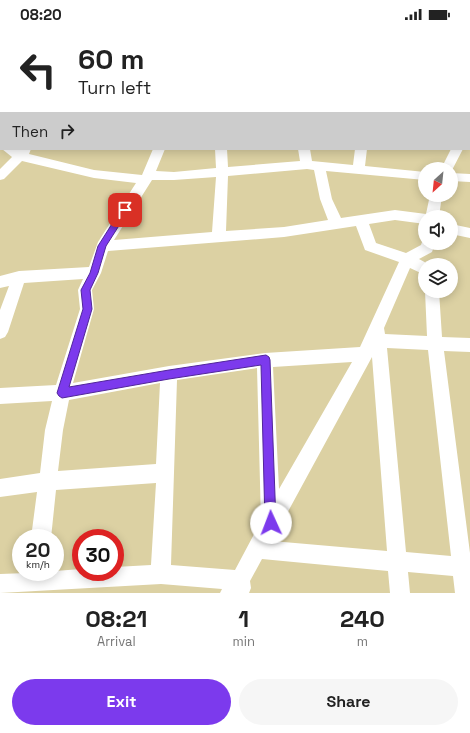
<!DOCTYPE html>
<html lang="en">
<head>
<meta charset="utf-8">
<style>
	body { margin:0; font-family:"Space Grotesk",sans-serif; background:#f6f6f6; color:#222; height:100vh; display:flex; flex-direction:column; font-size:15px; white-space:nowrap }
	* { box-sizing:border-box; margin:0 }
	p { font-size:13px; color:#767676 }
	.icon { flex:none; width:22px; height:22px; fill:none; stroke:currentColor; stroke-width:2; stroke-linecap:round; stroke-linejoin:round }
	.map { position:relative; height:565px; overflow:hidden }
	.drawer { display:flex; flex-direction:column; background:#fff; flex:1 }
	.drawer>* { flex:none }
	.banner { position:absolute; left:0px; top:0px; width:470px; height:122px; box-shadow:0 2px 10px #0003; background:#fff; color:#222; overflow:hidden }
	.needle { width:26px; rotate:207deg }
	.fabs { position:absolute; left:418px; top:134px; display:grid; gap:8px }
	.fabs a { display:grid; place-items:center; width:40px; height:40px; border-radius:50%; background:#fff; box-shadow:0 2px 10px #0003; font-size:20px }
	.speed { position:absolute; left:12px; top:501px; display:flex; gap:8px; font-size:20px; font-weight:700; text-align:center }
	.speed>* { display:grid; place-content:center; width:52px; height:52px; border-radius:50%; background:#fff; box-shadow:0 2px 10px #0003; line-height:1 }
	.speed small { font-size:10px; font-weight:400 }
	.speed .limit { border:6px solid #d22; background:#fff; color:#111 }
	.pin { position:absolute; display:grid; place-items:center; width:34px; height:34px; color:#fff; margin:-17px; border-radius:8px; box-shadow:0 2px 6px #0006 }
	.me { position:absolute; width:44px; margin:-22px; rotate:358deg; stroke-linejoin:round; filter:drop-shadow(0 0 3px #0008) }
	.turn { display:flex; align-items:center; gap:14px; height:84px; padding:0 12px; font-size:18px }
	.turn .icon { width:52px; height:52px; stroke-width:2.5 }
	.turn b { display:block; font-size:28px; line-height:34px }
	.then { display:flex; align-items:center; height:38px; padding:0 12px; background:#0003; gap:8px; font-size:15px }
	.eta { display:flex; justify-content:space-evenly; align-items:center; height:68px; text-align:center }
	.eta b { font-size:24px; font-weight:700; line-height:28px }
	.action { display:flex; gap:8px; margin-top:auto; padding:8px 12px }
	.action a { flex:1; height:46px; border-radius:24px; background:#7c3aed; color:#fff; font-size:16px; font-weight:700; line-height:46px; text-align:center }
	.action a+a { background:#f6f6f6; color:#222 }
	.status { display:flex; justify-content:space-between; align-items:center; height:28px; padding:0 20px; background:#fff; direction:ltr }
	.status svg { height:11px; fill:currentColor }
	.map>svg:first-child { display:block }
	.green { fill:#dcd1a3; fill-rule:evenodd }
	.lines { fill:none; stroke-linecap:round; stroke-linejoin:round }
	.street { fill:#fff; fill-rule:evenodd }
	.route { fill:#7c3aed; stroke:#51269a }
</style>
</head>
<body>
<div class="status"><b>08:20</b><svg viewBox="0 0 49 12"><path d="M0 12V9h3v3zM5 12V6h3v6zM10 12V3h3v9zM15 12V0h3v12zM26 1h20v11H26zM47 4h2v5h-2z"/></svg></div>
<div class="map">
<svg width="470" height="565" viewBox="0 0 470 565">
	<rect width="100%" height="100%" fill="#e9e3ce"/>
	<!-- green -->
	<path class="green" d="M0,0H470V565H0ZM1,1H469V121H1ZM425,141H451V167H425ZM425,189H451V215H425ZM425,237H451V263H425ZM21,510H55V544H21ZM81,510H115V544H81Z"/>
	<g class="lines">
		<!-- street -->
		<g class="street">
			<polygon points="91,0 104,0 90,1"/>
			<polygon points="167,0 177,0 166,1"/>
			<polygon points="418,0 428,0 417,1"/>
			<rect x="0" y="19" width="1" height="6"/>
			<rect x="469" y="36" width="1" height="6"/>
			<polygon points="0,37 1,37 0,44"/>
			<rect x="0" y="91" width="1" height="8"/>
			<polygon points="470,93 470,101 469,102 469,94"/>
			<path d="M2,121H31L29,126L94,142L142,147L153,121H165L156,143L174,144L216,140L215,121H227L228,139L300,133L298,121H310L312,133L353,137L355,121H367L365,138L425,144V152L326,143L332,171L341,190L395,182L426,186L430,167H442L439,189H425V196L395,192L369,196L376,215L406,225L421,217L423,211H425V215H435L432,224L419,231L430,237H425V247L410,240L384,300L385,306L427,308L425,263V262L439,263L442,309L470,310V324L444,323L470,525V565H455L453,548L408,544L410,565H390L388,543L262,531L250,553L251,560L249,565H220L222,561L161,556L0,565V546L55,544V543L81,541V544H115V539L151,537L156,455L56,462L51,510H31L37,464L0,469V451L40,445L45,402L52,373L0,376V360L56,357L80,281L78,262L83,251L24,255L8,304L5,309L0,311V282L9,258L0,260V248L19,243L89,239L98,214L136,155L94,150L22,133L4,151L0,152V141L12,129ZM307,141L314,142L320,171L328,192L284,199L226,203L228,148ZM216,149L212,204L114,212L152,152H174ZM356,198L365,222L399,234L360,319L265,325L169,338L73,355L94,281L92,262L101,245L108,223L284,209ZM387,320L428,322L451,528L406,524ZM372,329L387,523L272,513ZM352,334L279,461L273,339ZM257,340L261,493L235,542L171,537L177,352ZM160,355L156,436L58,443L63,402L69,372Z"/>
			<polygon points="451,121 463,121 451,144 451,141 441,141"/>
			<polygon points="451,145 470,146 470,154 451,153"/>
			<polygon points="451,196 470,200 470,210 451,206"/>
		</g>
	</g>
	<!-- route -->
	<polygon class="route" points="125,179 129,182 106,218 98,245 90,262 92,281 69,359 169,342 266,327 269,329 270,332 276,495 275,499 271,501 267,499 265,495 261,337 169,351 62,370 59,368 57,365 83,281 81,262 90,245 98,218 122,180"/>
</svg>
<div class="fabs">
<a><svg class="needle" viewBox="-14 -14 28 28"><path d="M0-13l5 13h-10z" fill="#e53935"/><path d="M0 13l5-13h-10z" fill="#767676"/></svg></a>
<a><svg class="icon" aria-label="sound" viewBox="0 0 24 24"><path d="M4 9h4l5-4v14l-5-4H4zM17 9q2 3 0 6"/></svg></a>
<a><svg class="icon" aria-label="layers" viewBox="0 0 24 24"><path d="M12 4l9 5-9 5-9-5zM3 14l9 5 9-5"/></svg></a>
</div>
<div class="speed"><div>20<small>km/h</small></div><div class="limit">30</div></div>
<div class="pin" style="left:125px;top:182px;background:#d93025"><svg class="icon" aria-label="arrive" viewBox="0 0 24 24"><path d="M6 21V4h12l-3 4 3 4H6"/></svg></div>
<svg class="me" style="left:271px;top:495px" viewBox="-20 -20 40 40"><circle r="19" fill="#fff"/><path d="M0-13L10 11 0 6-10 11z" fill="#7c3aed"/></svg>
<div class="banner">
<div class="turn"><svg class="icon" aria-label="left" viewBox="0 0 24 24"><path d="M17 20v-9H6M10 6l-5 5 5 5"/></svg><div><b>60 m</b>Turn left</div></div>
<div class="then">Then<svg class="icon" aria-label="right" viewBox="0 0 24 24"><path d="M7 20v-9h11M14 6l5 5-5 5"/></svg></div>
</div>
</div>
<section class="drawer">
<div class="eta">
<div><b>08:21</b><p>Arrival</p></div>
<div><b>1</b><p>min</p></div>
<div><b>240</b><p>m</p></div>
</div>
<div class="action"><a>Exit</a><a>Share</a></div>
</section>
</body>
</html>
